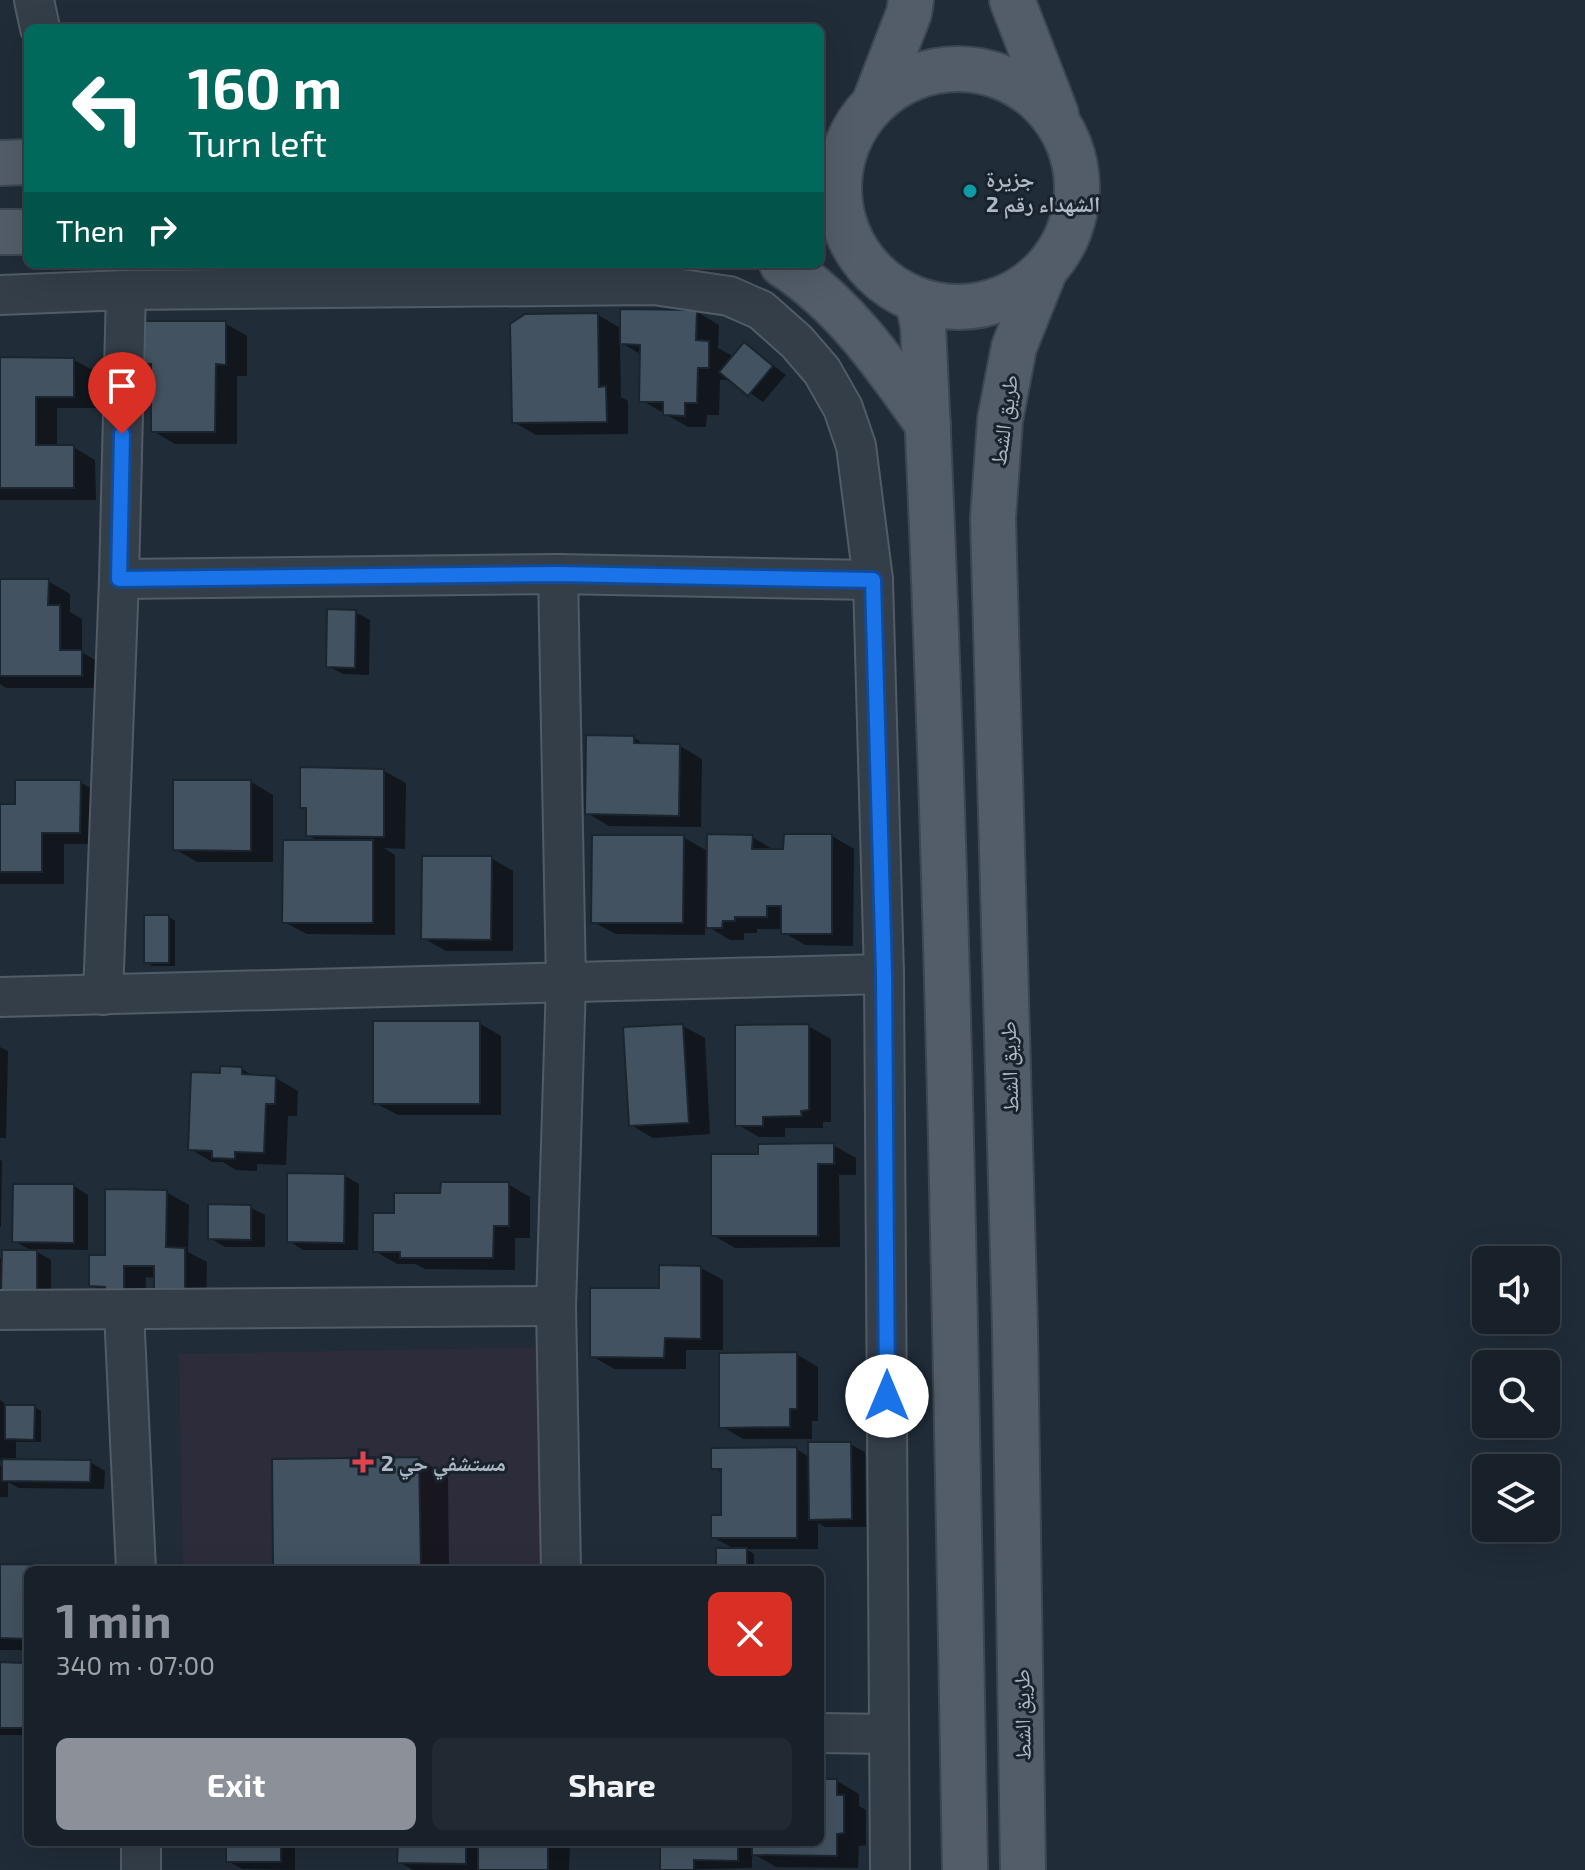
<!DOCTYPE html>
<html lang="en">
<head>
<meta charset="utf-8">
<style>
	body { margin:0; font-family:"Exo 2","Noto Naskh Arabic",sans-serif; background:#212932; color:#f1f3f6; height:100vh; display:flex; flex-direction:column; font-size:30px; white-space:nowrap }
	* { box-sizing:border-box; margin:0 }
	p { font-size:26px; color:#9fa3a8 }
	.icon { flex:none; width:44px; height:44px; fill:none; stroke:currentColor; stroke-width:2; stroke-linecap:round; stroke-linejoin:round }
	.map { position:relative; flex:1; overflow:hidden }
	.drawer { position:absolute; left:24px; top:1566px; width:800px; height:280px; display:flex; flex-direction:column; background:#18212a; border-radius:12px; box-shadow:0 8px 32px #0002,0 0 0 2px #363e47 }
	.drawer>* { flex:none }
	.top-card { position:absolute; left:24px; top:24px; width:800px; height:244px; border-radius:12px; box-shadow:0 8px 32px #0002,0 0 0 2px #363e47; background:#00695c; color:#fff; overflow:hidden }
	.controls { position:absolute; left:1472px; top:1246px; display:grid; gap:16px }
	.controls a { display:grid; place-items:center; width:88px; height:88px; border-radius:12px; background:#18212a; box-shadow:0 8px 32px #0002,0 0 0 2px #363e47; font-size:40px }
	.pin { position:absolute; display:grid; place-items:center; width:68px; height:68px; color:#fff; margin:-82px -34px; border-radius:50% 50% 50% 0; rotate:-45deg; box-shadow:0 0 8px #0007 }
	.pin .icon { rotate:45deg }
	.me { position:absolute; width:88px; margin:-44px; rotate:0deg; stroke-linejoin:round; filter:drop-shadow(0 0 6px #0008) }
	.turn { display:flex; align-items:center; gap:28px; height:168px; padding:0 32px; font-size:36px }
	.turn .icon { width:104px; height:104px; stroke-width:2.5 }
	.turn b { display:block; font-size:56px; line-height:68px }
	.then { display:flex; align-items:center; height:76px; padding:0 32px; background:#0003; gap:16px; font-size:30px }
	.round { display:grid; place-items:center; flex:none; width:84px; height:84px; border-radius:12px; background:#212932 }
	.head { display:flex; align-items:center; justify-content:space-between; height:136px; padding:0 32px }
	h1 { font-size:48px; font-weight:700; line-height:60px; color:#8c9099 }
	.primary-button { display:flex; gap:16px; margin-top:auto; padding:16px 32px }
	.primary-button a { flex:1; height:92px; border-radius:12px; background:#8c9099; color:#fff; font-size:32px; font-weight:700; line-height:92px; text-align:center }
	.primary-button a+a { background:#212932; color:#f1f3f6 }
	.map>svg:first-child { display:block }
	.medical { fill:#2d2c3a }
	.shadow { fill:#0007 }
	.building { fill:#435260; stroke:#1b252f; stroke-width:2 }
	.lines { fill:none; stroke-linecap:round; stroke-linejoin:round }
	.minor-casing { stroke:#515c66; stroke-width:42 }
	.major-casing { stroke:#3d4752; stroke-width:48 }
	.minor { stroke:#343e49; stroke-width:38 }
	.major { stroke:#525d69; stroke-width:44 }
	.route-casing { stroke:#114b97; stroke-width:20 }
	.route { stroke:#1a73e8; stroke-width:14 }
	.culture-dot { fill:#0f9aa8; stroke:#19232d; stroke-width:3 }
	.health-dot { fill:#e0444e; stroke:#19232d; stroke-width:3 }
	.labels { text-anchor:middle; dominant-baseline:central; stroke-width:6; stroke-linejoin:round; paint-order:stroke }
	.poi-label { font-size:22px; font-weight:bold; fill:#aeb9c5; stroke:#19232d; text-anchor:start }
	.street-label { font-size:22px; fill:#aeb9c5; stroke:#19232d }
</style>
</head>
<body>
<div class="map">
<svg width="1585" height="1870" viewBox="0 0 1585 1870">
	<rect width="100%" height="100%" fill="#202c38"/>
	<!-- medical -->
	<polygon class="medical" points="544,1347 548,1570 183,1570 179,1354"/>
	<!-- shadow -->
	<g class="shadow">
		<polygon points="697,312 719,325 718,348 731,355 731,361 744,344 786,375 763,402 732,380 720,380 719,415 707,415 706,427 688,427 641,400 642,355 620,342 621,397 628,401 628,434 536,435 514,422 598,315 622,329"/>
		<polygon points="225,323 247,336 247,376 237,376 237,444 175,444 153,431 153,375 131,363"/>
		<polygon points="0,359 74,360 96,372 96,408 57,408 57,447 73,447 95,460 96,500 0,500"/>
		<polygon points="0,581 48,581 70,594 70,612 82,619 82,652 103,665 103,688 6,688 0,684"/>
		<polygon points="355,612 370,620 369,675 343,674 328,666"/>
		<polygon points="634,738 646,745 680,746 702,759 701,827 609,826 587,813"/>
		<polygon points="384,771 406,783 405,849 384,848 395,855 395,935 307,934 284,922 320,842 308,835 308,810 302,807"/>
		<polygon points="80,782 103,795 102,844 64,844 64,884 0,884 0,806 17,806"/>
		<polygon points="251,782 273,795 273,862 197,862 175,849"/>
		<polygon points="832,836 854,849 853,946 805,945 783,932 783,929 757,929 757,933 744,933 744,940 730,940 705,925 705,935 616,934 593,922 683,837 709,852 752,837 774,850 785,851"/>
		<polygon points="491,858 513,871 513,951 446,951 423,938"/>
		<polygon points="169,917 175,921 175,966 152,966 146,962"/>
		<polygon points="479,1023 501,1036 501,1115 398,1115 375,1103"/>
		<polygon points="683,1026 705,1038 710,1134 653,1138 631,1125"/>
		<polygon points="808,1026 831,1039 831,1122 823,1122 823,1128 785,1128 785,1137 759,1137 737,1124"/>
		<polygon points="0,1047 8,1051 6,1138 0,1138"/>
		<polygon points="242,1069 255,1077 276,1078 298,1091 297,1116 288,1116 286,1165 257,1164 257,1171 236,1170 223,1162 212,1162 190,1149 222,1075"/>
		<polygon points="833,1145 856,1158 856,1175 839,1175 840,1247 735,1248 713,1235 760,1156"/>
		<polygon points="0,1160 2,1161 1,1227 0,1227"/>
		<polygon points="345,1176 359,1184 358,1250 303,1250 289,1241"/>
		<polygon points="508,1184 530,1197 530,1238 515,1238 515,1270 425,1269 415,1264 397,1264 375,1251 396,1215 442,1195"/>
		<polygon points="74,1186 88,1195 88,1250 32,1249 51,1260 51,1300 0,1307 0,1258 4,1260 34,1252 14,1241"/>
		<polygon points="166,1192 189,1205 188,1252 207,1262 206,1306 156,1278 146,1277 145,1305 114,1298 91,1285 106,1257"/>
		<polygon points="250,1207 265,1215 265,1247 225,1247 210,1238"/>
		<polygon points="701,1268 723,1280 723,1350 686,1350 686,1369 614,1369 592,1356 661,1290"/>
		<polygon points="796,1354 818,1367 818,1421 812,1421 812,1439 743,1439 721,1426"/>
		<polygon points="0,1400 9,1407 35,1407 41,1411 41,1442 16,1442 16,1462 90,1462 105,1471 104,1489 19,1488 8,1482 8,1497 0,1497 0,1465 4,1467 4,1463 0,1460"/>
		<polygon points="850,1444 865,1452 866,1527 825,1527 818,1523 818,1549 746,1549 754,1554 754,1570 718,1570 736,1550 713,1537 723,1517 723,1473 713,1468 796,1449 811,1458"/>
		<polygon points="419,1459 448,1476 449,1570 275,1570"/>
		<polygon points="0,1566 83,1567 89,1570 28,1570 28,1650 0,1650"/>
		<polygon points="0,1664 23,1665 28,1667 28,1735 0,1735"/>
		<polygon points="820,1781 837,1781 859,1794 859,1806 866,1810 866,1845 859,1846 858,1868 776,1867 752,1853 752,1868 662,1870 662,1842 820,1842"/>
		<polygon points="228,1842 295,1842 295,1870 242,1869 228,1861"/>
		<polygon points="400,1842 580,1842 570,1844 569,1870 413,1870 399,1862"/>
	</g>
	<!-- building -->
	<g class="building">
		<polygon points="620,309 697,310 696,340 709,341 709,368 698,368 697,403 685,403 685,416 663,415 663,402 639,402 640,345 620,344"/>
		<polygon points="598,313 599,387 606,386 607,422 512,423 510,324 525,314"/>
		<polygon points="130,321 226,321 226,365 216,364 215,432 151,432 151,364 129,364"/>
		<polygon points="744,342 773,366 748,396 719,372"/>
		<polygon points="0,357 74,358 74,397 36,397 36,445 74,445 74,488 0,488"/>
		<polygon points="0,579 49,579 48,605 60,605 60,650 82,650 82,676 0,676"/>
		<polygon points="327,609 356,610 355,668 326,667"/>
		<polygon points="586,735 634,736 634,743 680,744 679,816 585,814"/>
		<polygon points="300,767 384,769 384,837 306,836 306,808 300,808"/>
		<polygon points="15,780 81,780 80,833 42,833 42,872 0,872 0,804 15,804"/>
		<polygon points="173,780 251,780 251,851 173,850"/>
		<polygon points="707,834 753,835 752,849 783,849 784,834 832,834 832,934 781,934 781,906 767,906 767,917 735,917 735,921 723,921 722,928 706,928"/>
		<polygon points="592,835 684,835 683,923 591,923"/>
		<polygon points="283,840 373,840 373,923 282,923"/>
		<polygon points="422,856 492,856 491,940 421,939"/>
		<rect x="144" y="915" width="25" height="48"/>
		<rect x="373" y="1021" width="107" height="83"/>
		<polygon points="683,1024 689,1123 629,1126 623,1027"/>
		<polygon points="809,1024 809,1110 801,1111 802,1116 763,1117 763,1126 735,1126 735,1025"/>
		<polygon points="220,1066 242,1067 242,1074 276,1076 275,1104 266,1104 264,1153 235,1152 235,1159 212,1158 212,1151 188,1150 191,1072 220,1073"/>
		<polygon points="834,1143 834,1164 818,1164 818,1236 711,1236 711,1154 758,1154 758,1144"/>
		<polygon points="287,1173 345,1174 344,1243 287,1242"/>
		<polygon points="441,1182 509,1182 509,1226 494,1226 493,1258 400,1258 400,1252 373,1252 373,1213 394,1213 394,1193 440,1193"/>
		<polygon points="13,1184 74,1184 74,1243 12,1242"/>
		<polygon points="105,1189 167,1190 166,1247 185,1248 185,1294 154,1294 154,1266 124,1266 124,1294 105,1294 105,1287 89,1286 89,1255 105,1255"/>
		<polygon points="208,1204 251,1205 251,1240 208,1239"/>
		<polygon points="2,1250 37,1250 37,1292 1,1292"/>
		<polygon points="659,1265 701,1266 701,1339 665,1338 664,1358 590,1357 590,1288 659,1288"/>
		<polygon points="797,1352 797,1409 790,1409 790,1427 719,1428 719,1353"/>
		<polygon points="5,1405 35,1405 34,1440 5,1439"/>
		<polygon points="808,1442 851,1442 852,1519 809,1520"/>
		<polygon points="797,1447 797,1538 711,1538 711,1515 721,1515 721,1469 711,1469 711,1448"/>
		<polygon points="419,1457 421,1570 273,1570 272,1459"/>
		<polygon points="2,1459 91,1460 90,1482 2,1481"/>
		<rect x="716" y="1548" width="31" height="22"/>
		<polygon points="0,1564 84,1565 84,1570 28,1570 28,1639 0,1638"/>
		<polygon points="0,1662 24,1663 23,1728 0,1728"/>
		<polygon points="820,1779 837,1779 837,1795 844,1795 844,1833 837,1834 837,1856 752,1855 752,1842 820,1842"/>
		<rect x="226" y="1842" width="55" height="20"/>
		<polygon points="398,1842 466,1842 466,1864 397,1863"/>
		<rect x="478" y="1842" width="70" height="28"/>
		<polygon points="660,1842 738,1842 738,1861 694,1860 694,1870 660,1870"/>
	</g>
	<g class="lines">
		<!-- minor casing -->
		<g class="minor-casing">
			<g id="minor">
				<polyline points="34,0 40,28"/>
				<polyline points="0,295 126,290 654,285 729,296 761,310 797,342 822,371 843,408 856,446 873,580 884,974 890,1870"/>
				<polyline points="558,574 566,982 556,1306 561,1570"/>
				<polyline points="119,579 558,574 873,580"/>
				<polyline points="103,995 119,579 126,290"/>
				<polyline points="0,997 884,974"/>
				<polyline points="0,1310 556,1306"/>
				<polyline points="124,1311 136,1570"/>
				<polyline points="820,1733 889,1734"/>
				<polyline points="141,1870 141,1842"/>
			</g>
		</g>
		<!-- major casing -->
		<g class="major-casing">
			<g id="major">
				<polyline points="1012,0 1056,114"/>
				<circle cx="958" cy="188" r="119"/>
				<polyline points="875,101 909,13 911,0"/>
				<polyline points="0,163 28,162"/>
				<polyline points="0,232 28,232"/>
				<path d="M782,264C844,304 886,365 928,425"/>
				<path d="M918,301L923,326C948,840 956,1355 965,1870"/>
				<polyline points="1023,1870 1015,1329 993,518 1000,420 1014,347 1044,272"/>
			</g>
		</g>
		<!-- minor -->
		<use href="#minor" class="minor"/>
		<!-- major -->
		<use href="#major" class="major"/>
	</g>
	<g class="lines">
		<!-- route casing -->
		<g class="route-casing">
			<polyline id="route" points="122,434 119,579 558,574 873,580 884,974 887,1396"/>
		</g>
		<!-- route -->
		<use href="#route" class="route"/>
	</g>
	<!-- markers -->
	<circle class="culture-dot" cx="970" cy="191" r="8"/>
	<path class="health-dot" d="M359 1450h8v8h8v8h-8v8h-8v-8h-8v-8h8z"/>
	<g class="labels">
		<!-- poi labels -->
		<g class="poi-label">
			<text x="986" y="178">جزيرة<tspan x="986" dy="25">الشهداء رقم 2</tspan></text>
			<text x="381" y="1462">مستشفي حي 2</text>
		</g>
		<!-- street labels -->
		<g class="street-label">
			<text transform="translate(1003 420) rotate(-82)">طريق الشط</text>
			<text transform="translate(1008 1067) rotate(-92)">طريق الشط</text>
			<text transform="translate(1021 1715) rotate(-91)">طريق الشط</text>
		</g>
	</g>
</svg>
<div class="controls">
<a><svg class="icon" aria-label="sound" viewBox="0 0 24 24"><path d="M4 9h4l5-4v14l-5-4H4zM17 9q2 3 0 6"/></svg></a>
<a><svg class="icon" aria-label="search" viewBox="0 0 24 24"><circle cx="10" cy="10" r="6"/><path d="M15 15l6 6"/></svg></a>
<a><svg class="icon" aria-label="layers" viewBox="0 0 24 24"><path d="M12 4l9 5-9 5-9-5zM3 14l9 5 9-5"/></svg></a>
</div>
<div class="pin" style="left:122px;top:434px;background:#d93025"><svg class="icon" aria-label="arrive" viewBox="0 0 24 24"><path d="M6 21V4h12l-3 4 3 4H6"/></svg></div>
<svg class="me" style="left:887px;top:1396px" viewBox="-20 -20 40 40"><circle r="19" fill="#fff"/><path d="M0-13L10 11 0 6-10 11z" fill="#1a73e8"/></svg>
<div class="top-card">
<div class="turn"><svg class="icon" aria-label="left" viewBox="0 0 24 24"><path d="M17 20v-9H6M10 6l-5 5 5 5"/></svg><div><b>160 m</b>Turn left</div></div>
<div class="then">Then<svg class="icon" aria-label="right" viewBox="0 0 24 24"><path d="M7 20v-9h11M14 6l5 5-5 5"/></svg></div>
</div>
<section class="drawer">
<div class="head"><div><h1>1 min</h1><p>340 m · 07:00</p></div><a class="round" style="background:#d93025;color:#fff"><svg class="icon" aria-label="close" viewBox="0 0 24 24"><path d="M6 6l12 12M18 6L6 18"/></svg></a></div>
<div class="primary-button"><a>Exit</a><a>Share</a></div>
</section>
</div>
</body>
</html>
